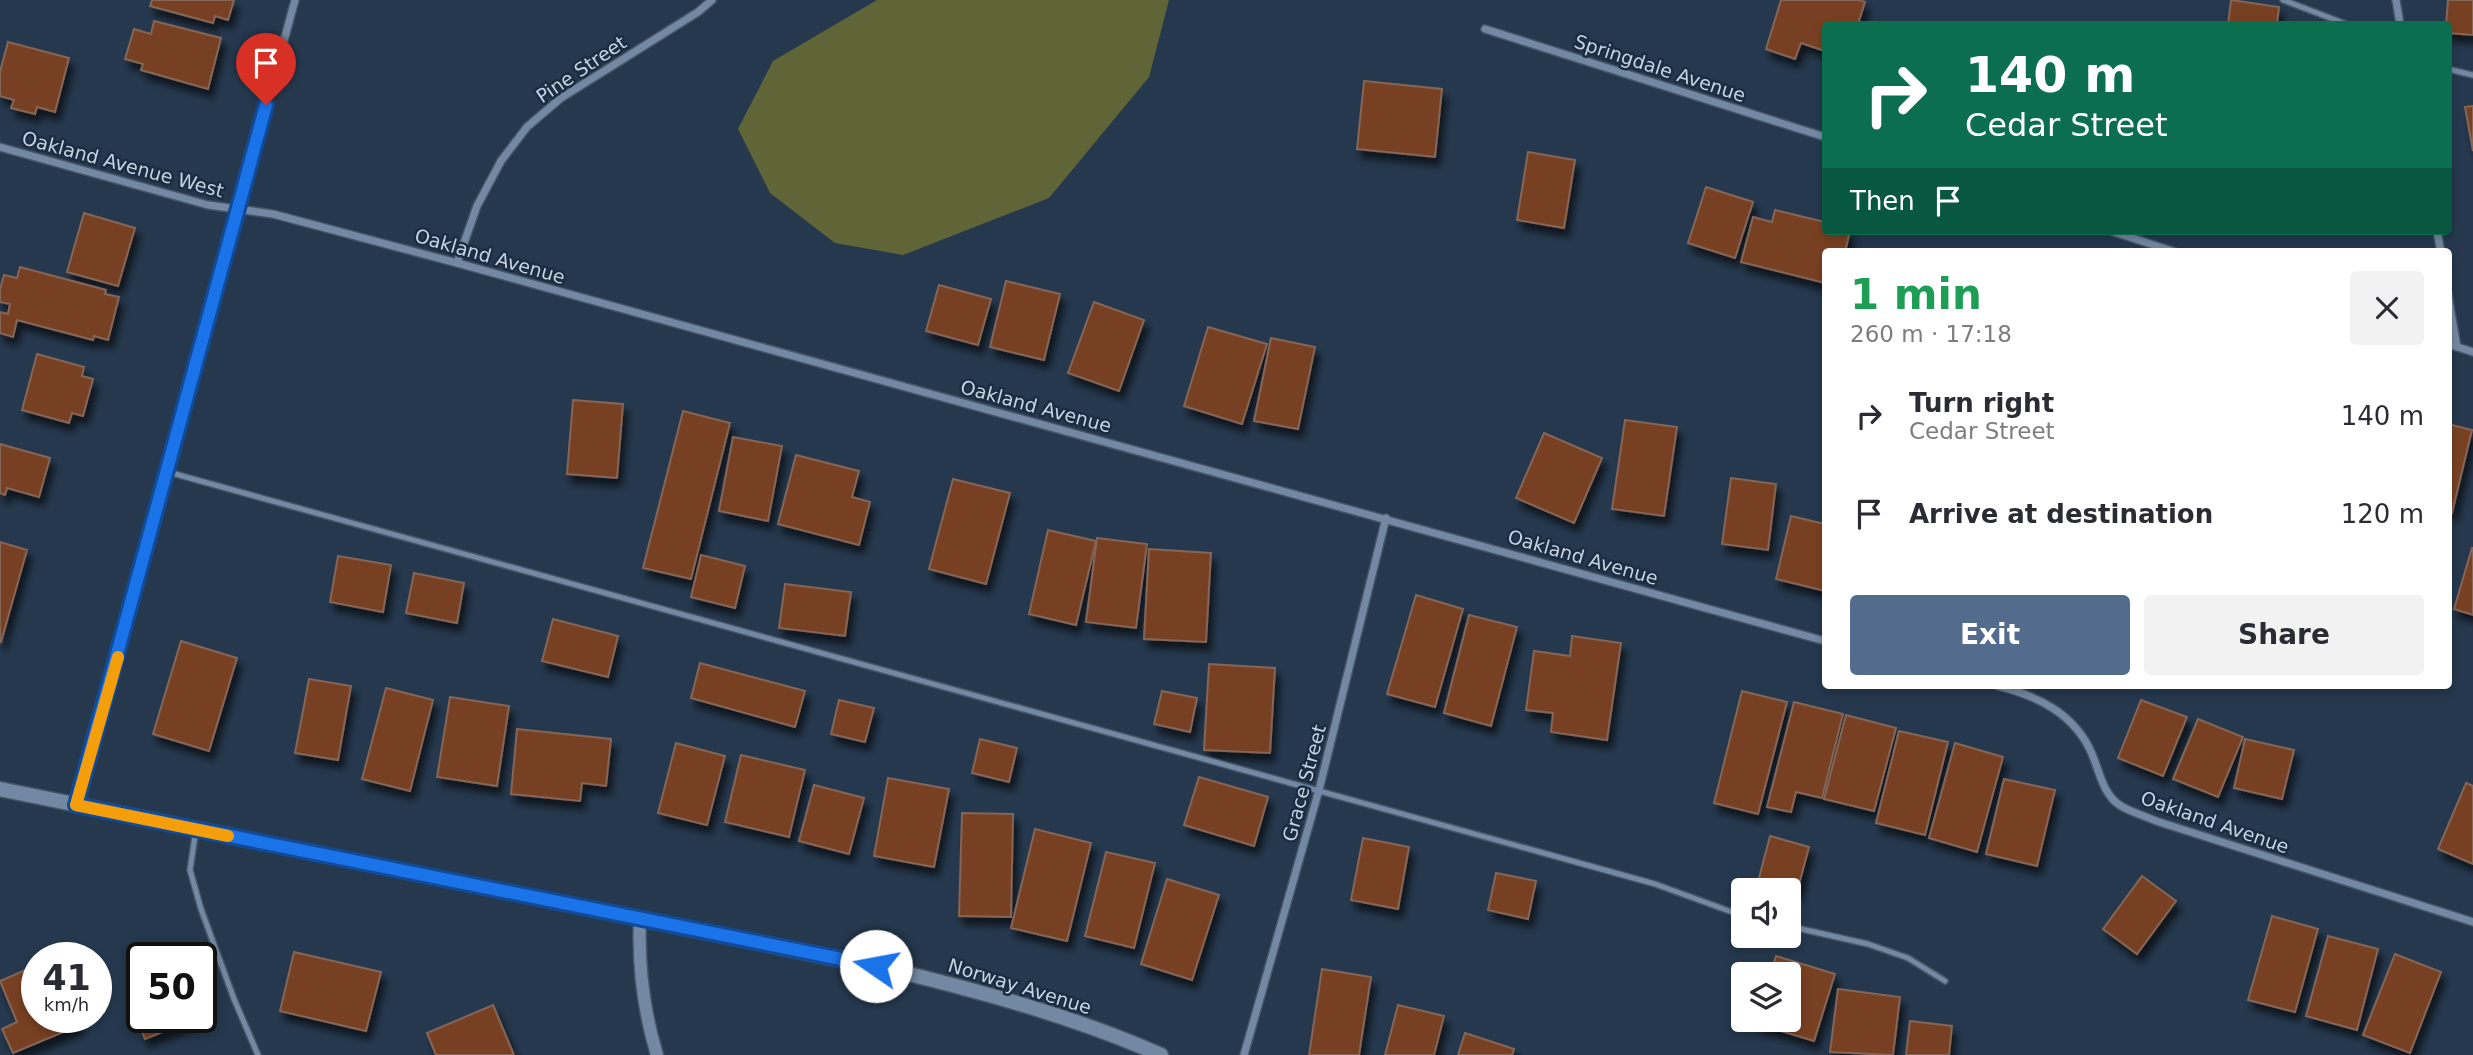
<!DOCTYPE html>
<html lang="en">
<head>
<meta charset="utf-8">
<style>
	body { margin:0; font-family:"DejaVu Sans",sans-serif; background:#f2f2f3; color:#2b2b33; height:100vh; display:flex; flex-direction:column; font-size:26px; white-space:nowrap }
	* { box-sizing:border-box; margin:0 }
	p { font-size:23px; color:#7c7c81 }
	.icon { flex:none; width:38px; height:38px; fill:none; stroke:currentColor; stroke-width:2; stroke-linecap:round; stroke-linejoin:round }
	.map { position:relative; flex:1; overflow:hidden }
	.drawer { position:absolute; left:1822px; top:248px; width:630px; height:441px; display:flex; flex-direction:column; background:#fff; border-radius:7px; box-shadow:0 4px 10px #0003 }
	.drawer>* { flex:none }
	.top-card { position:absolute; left:1822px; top:21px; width:630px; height:214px; border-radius:7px; box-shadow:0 4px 10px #0003; background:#0b6e4f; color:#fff; overflow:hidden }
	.controls { position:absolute; left:1731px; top:878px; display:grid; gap:14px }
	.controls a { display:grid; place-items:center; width:70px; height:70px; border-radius:7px; background:#fff; box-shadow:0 4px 10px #0003; font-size:35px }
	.speed { position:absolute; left:21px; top:942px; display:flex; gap:14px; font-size:35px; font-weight:700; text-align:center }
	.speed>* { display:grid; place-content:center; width:91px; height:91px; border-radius:50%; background:#fff; box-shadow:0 4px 10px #0003; line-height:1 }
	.speed small { font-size:18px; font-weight:400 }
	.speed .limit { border:4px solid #111; border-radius:10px; background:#fff; color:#111 }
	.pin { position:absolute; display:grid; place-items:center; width:60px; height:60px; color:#fff; margin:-72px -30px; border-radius:50% 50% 50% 0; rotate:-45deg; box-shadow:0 0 7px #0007 }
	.pin .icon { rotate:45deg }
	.me { position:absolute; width:77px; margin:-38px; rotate:282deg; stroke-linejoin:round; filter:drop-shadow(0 0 5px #0008) }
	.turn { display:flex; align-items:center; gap:24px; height:147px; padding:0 28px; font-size:32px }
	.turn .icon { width:91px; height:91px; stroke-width:2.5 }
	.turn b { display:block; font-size:49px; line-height:60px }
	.then { display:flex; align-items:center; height:66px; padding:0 28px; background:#0003; gap:14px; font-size:26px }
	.round { display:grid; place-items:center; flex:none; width:74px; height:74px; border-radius:7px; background:#f2f2f3 }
	.headline { display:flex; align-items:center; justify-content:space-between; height:119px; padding:0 28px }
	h1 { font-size:42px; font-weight:700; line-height:52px; color:#1e9e55 }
	.cta { display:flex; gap:14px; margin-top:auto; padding:14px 28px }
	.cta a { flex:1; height:80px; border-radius:7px; background:#536c8d; color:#fff; font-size:28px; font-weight:700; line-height:80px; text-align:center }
	.cta a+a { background:#f2f2f3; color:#2b2b33 }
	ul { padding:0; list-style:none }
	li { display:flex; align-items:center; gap:21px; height:98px; padding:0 28px }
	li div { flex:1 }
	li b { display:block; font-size:26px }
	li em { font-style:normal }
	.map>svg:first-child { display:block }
	.green { fill:#606538 }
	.building { fill:#784123; stroke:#846556; stroke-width:2; filter:url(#shadow) }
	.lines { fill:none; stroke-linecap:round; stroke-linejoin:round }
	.service-casing { stroke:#455567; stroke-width:8 }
	.minor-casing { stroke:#455567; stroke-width:10 }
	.tertiary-casing { stroke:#455567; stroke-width:15 }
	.secondary-casing { stroke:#455567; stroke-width:17 }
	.service { stroke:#7388a2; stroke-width:5 }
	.minor { stroke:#7388a2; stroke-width:7 }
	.tertiary { stroke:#7388a2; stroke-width:12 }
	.secondary { stroke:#7388a2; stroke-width:14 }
	.route-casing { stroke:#114b97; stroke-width:18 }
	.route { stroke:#1a73e8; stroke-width:12 }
	.slow { stroke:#f59e0b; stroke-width:12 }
	.labels { text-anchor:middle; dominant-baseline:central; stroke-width:5; stroke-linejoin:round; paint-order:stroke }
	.street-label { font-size:19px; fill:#c7d3e1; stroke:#1b2d43 }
</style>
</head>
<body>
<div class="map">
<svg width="2473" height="1055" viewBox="0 0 2473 1055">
	<defs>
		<filter id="shadow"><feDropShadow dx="4.5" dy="8" stdDeviation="3.5" flood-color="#0009"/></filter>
	</defs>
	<rect width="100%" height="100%" fill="#25384d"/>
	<!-- green -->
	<polygon class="green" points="877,0 1169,0 1149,77 1049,198 903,255 835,243 770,193 738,129 773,61"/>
	<!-- building -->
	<g class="building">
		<polygon points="152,0 234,0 228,20 215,16 213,23 150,6"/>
		<polygon points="1781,0 1859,0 1865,2 1858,24 1825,24 1825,51 1801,43 1795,59 1766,49"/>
		<polygon points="2231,0 2279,7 2277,24 2228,24"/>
		<polygon points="2448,0 2473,0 2473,35 2448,33 2448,24 2446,24"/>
		<polygon points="154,21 221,38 208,89 141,70 143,64 125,59 134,29 151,34"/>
		<polygon points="8,42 69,58 55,112 37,107 35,114 11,108 14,100 0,96 0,72"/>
		<polygon points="1364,81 1442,89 1435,157 1357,149"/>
		<polygon points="2473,106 2473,151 2465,107"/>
		<polygon points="1528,152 1575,160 1564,228 1517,220"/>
		<polygon points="1706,187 1753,202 1735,258 1688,243"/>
		<polygon points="1775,210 1825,222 1825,231 1850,231 1845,252 1825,252 1825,283 1741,262 1753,217 1772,222"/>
		<polygon points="84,213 135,228 118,286 67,272"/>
		<polygon points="20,267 106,290 105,294 119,297 108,340 94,336 93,340 17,320 13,337 0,333 0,312 8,314 10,304 0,302 0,289 4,275 17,278"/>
		<polygon points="1006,281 1060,294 1044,360 990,347"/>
		<polygon points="939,285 991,299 978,345 926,331"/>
		<polygon points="1094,302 1144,320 1119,391 1068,373"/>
		<polygon points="1208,327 1267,344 1242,424 1184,406"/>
		<polygon points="1271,338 1315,347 1298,429 1254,421"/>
		<polygon points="37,354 84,367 82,376 93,379 83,416 72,413 69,423 22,410"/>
		<polygon points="573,400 623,404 617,478 567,474"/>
		<polygon points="683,411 730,423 691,579 643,568"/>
		<polygon points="1625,420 1677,427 1664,516 1612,509"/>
		<polygon points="2448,424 2472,430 2452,513 2448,512"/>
		<polygon points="1544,433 1602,458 1574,523 1516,498"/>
		<polygon points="733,437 782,446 768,521 719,511"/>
		<polygon points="0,444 50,458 39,497 7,488 5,495 0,493"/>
		<polygon points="796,455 859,471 852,497 870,502 859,545 778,524"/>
		<polygon points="1731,478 1776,484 1768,550 1722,544"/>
		<polygon points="953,479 1010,493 986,584 929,569"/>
		<polygon points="1791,516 1825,524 1825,591 1776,579"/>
		<polygon points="1048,530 1096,541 1076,625 1029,614"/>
		<polygon points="1097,538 1147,544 1136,628 1086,622"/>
		<polygon points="0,542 27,550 1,642 0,641"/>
		<polygon points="2472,548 2473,548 2473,615 2454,609"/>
		<polygon points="1149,549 1211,553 1206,642 1144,639"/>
		<polygon points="701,555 745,566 735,608 691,597"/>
		<polygon points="338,556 391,565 383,612 330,602"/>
		<polygon points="414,573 464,583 457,623 406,613"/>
		<polygon points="785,584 851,592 845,636 779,628"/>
		<polygon points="1416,595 1463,609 1435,707 1387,694"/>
		<polygon points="1469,615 1517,627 1491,726 1444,713"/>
		<polygon points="553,619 618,636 608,677 542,661"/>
		<polygon points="1572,636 1621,643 1607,740 1551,732 1553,713 1526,710 1534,651 1570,656"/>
		<polygon points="181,641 237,658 209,751 153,734"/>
		<polygon points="700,663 805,691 795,727 691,698"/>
		<polygon points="1209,664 1275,668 1270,753 1204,750"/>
		<polygon points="309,679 351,686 338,760 295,753"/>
		<polygon points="386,688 433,700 410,791 362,779"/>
		<polygon points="1162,691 1197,698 1190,732 1154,724"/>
		<polygon points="1742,691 1787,702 1758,814 1714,803"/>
		<polygon points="450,697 509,706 497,786 437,777"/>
		<polygon points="839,700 874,708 865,742 831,734"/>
		<polygon points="2141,700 2187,717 2163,776 2118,758"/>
		<polygon points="1794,702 1843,714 1822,798 1796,792 1791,812 1767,807"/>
		<polygon points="1846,715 1896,728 1874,811 1824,799"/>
		<polygon points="2198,719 2243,737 2218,797 2173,779"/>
		<polygon points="517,729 611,739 606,786 582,783 580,801 511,794"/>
		<polygon points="1899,731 1948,742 1925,835 1876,823"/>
		<polygon points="980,739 1017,748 1009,782 972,773"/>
		<polygon points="2245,739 2294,750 2282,799 2234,788"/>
		<polygon points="676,743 725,756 707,825 658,813"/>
		<polygon points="1955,743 2003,757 1977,852 1929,838"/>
		<polygon points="741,755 805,770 789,837 725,822"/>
		<polygon points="1199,777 1268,797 1254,846 1184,825"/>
		<polygon points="888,778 949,789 934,867 874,856"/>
		<polygon points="2004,779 2055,790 2037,866 1986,854"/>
		<polygon points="2466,783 2473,786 2473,864 2438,849"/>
		<polygon points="814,785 864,798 849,854 799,841"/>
		<polygon points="962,813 1013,814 1011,917 959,916"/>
		<polygon points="1035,829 1091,843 1067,941 1011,928"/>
		<polygon points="1770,836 1809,847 1797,892 1758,882"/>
		<polygon points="1363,838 1409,847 1398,909 1351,900"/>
		<polygon points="1106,852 1155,863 1134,948 1085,936"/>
		<polygon points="1496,873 1536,881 1528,919 1488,910"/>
		<polygon points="2142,876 2176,901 2137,954 2103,929"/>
		<polygon points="1167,879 1219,895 1192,980 1141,964"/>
		<polygon points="2272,916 2318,929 2295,1012 2248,1000"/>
		<polygon points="2328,936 2378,949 2357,1030 2306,1016"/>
		<polygon points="77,947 81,957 54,957"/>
		<polygon points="294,952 381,972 366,1031 280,1011"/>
		<polygon points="2395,954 2441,972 2410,1053 2363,1035"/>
		<polygon points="1776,956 1835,974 1814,1041 1755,1023 1756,1020 1788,1020 1788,975 1770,975"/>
		<polygon points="37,965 37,1017 76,1017 80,1025 13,1053 2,1029 17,1022 0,981"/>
		<polygon points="1322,969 1371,977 1359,1055 1309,1055"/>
		<polygon points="1838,989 1900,997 1893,1055 1830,1052"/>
		<polygon points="142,1003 142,1017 186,1017 188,1022 145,1039 132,1007"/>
		<polygon points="493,1005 514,1055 436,1055 427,1033"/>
		<polygon points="1398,1005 1444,1016 1434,1055 1385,1055"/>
		<polygon points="1910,1021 1952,1026 1949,1055 1906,1055"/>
		<polygon points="1465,1033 1514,1049 1512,1055 1458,1055"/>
	</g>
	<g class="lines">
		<!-- service casing -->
		<g class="service-casing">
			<g id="service">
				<polyline points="2283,0 2346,24"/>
				<polyline points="2448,69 2473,75"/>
				<polyline points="168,472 1655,884 1743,916"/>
				<polyline points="196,829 190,870 201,909 234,999 258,1055"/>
				<polyline points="1788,926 1868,944 1908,958 1945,981"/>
			</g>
		</g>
		<!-- minor casing -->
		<g class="minor-casing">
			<g id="minor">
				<polyline points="2396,0 2400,24"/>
				<polyline points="1485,29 1825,137"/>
				<polyline points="0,147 208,205 273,214 457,263 1825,641"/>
				<polyline points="2111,231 2175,252"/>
				<polyline points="2437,231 2441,252"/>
				<polyline points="457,263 477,206 501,161 527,127 561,98 698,12 712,0"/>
				<polyline points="2448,295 2457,347"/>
				<polyline points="2448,344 2473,352"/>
				<path d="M1998,686C2038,696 2075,714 2092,754C2100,773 2103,795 2121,806C2131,812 2145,816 2156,821L2473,922"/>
				<polyline points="77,804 295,0"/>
				<polyline points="1244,1055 1319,790 1386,518"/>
			</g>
		</g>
		<!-- tertiary casing -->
		<g class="tertiary-casing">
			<path id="tertiary" d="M640,919C638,966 643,1009 657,1055"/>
		</g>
		<!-- secondary casing -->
		<g class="secondary-casing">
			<path id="secondary" d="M0,789L901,972C990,994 1077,1018 1161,1055"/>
		</g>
		<!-- service -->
		<use href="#service" class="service"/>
		<!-- minor -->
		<use href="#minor" class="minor"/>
		<!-- tertiary -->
		<use href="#tertiary" class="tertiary"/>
		<!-- secondary -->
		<use href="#secondary" class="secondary"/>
	</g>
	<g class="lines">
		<!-- route casing -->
		<g class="route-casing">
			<polyline id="route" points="266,105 76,805 876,966"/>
		</g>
		<!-- route -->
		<use href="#route" class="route"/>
		<!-- slow -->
		<polyline class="slow" points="118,657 76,805 228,836"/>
	</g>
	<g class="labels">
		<!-- street labels -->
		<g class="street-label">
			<text transform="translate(1660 68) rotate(18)">Springdale Avenue</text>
			<text transform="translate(581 69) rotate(-34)">Pine Street</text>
			<text transform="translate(123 164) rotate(15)">Oakland Avenue West</text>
			<text transform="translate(490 256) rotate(16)">Oakland Avenue</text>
			<text transform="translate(1036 406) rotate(15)">Oakland Avenue</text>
			<text transform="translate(1583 557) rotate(16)">Oakland Avenue</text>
			<text transform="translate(1304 783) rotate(-75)">Grace Street</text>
			<text transform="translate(2215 822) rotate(19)">Oakland Avenue</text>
			<text transform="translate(1020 986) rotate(17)">Norway Avenue</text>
		</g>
	</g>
</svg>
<div class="controls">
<a><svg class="icon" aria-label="sound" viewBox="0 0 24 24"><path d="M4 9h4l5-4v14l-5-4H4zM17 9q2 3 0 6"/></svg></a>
<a><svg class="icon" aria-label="layers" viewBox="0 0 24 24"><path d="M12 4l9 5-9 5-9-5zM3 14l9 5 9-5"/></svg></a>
</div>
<div class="speed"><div>41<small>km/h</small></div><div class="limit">50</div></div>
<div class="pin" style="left:266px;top:105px;background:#d93025"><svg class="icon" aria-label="arrive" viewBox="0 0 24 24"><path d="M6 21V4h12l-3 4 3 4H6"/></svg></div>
<svg class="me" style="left:876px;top:966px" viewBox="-20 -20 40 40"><circle r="19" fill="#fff"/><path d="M0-13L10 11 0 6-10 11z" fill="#1a73e8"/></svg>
<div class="top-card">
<div class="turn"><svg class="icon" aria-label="right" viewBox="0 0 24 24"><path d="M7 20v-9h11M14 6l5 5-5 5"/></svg><div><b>140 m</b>Cedar Street</div></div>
<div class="then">Then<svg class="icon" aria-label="arrive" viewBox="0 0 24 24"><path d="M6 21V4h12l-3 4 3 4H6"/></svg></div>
</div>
<section class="drawer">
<div class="headline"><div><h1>1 min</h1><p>260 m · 17:18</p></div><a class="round"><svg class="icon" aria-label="close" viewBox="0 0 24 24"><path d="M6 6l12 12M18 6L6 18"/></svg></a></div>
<ul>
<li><svg class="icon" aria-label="right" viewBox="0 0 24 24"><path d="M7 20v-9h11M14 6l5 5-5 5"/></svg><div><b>Turn right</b><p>Cedar Street</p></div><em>140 m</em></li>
<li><svg class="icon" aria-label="arrive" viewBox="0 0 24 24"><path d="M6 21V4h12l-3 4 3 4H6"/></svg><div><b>Arrive at destination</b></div><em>120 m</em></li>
</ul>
<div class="cta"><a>Exit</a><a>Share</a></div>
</section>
</div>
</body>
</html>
